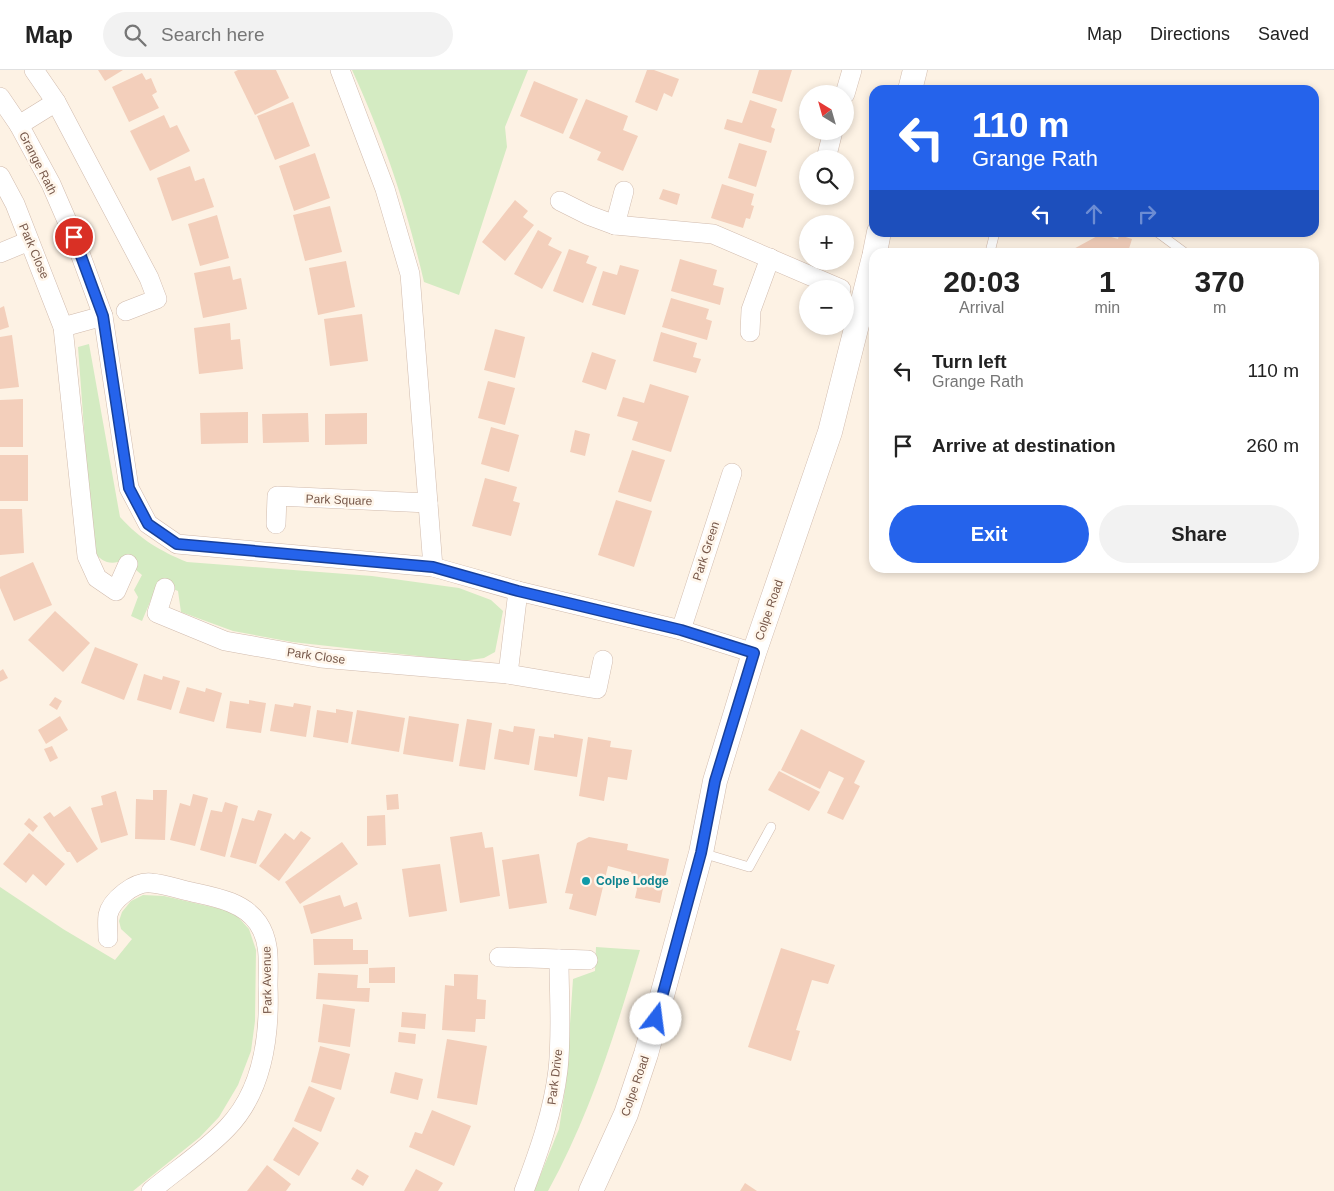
<!DOCTYPE html>
<html lang="en">
<head>
<meta charset="utf-8">
<style>
	body { margin:0; font-family:Helvetica,sans-serif; background:#f2f2f2; color:#222; height:100vh; display:flex; flex-direction:column; font-size:19px; white-space:nowrap }
	* { box-sizing:border-box; margin:0 }
	p { font-size:16px; color:#767676 }
	.icon { flex:none; width:28px; height:28px; fill:none; stroke:currentColor; stroke-width:2; stroke-linecap:round; stroke-linejoin:round }
	.map { position:relative; flex:1; overflow:hidden }
	.sheet { position:absolute; left:869px; top:178px; width:450px; height:325px; display:flex; flex-direction:column; background:#fff; border-radius:15px; box-shadow:0 2px 8px #0003 }
	.sheet>* { flex:none }
	.hud { position:absolute; left:869px; top:15px; width:450px; height:152px; border-radius:15px; box-shadow:0 2px 8px #0003; background:#2563eb; color:#fff; overflow:hidden }
	.needle { width:32px; rotate:323deg }
	.buttons { position:absolute; left:799px; top:15px; display:grid; gap:10px }
	.buttons a { display:grid; place-items:center; width:55px; height:55px; border-radius:50%; background:#fff; box-shadow:0 2px 8px #0003; font-size:25px }
	.pin { position:absolute; display:grid; place-items:center; width:42px; height:42px; color:#fff; margin:-21px; border:2px solid #fff; border-radius:50%; box-shadow:0 1px 5px #0007 }
	.me { position:absolute; width:55px; margin:-28px; rotate:15deg; stroke-linejoin:round; filter:drop-shadow(0 0 4px #0008) }
	.turn { display:flex; align-items:center; gap:18px; height:105px; padding:0 20px; font-size:22px }
	.turn .icon { width:65px; height:65px; stroke-width:2.5 }
	.turn b { display:block; font-size:35px; line-height:42px }
	.lanes { display:flex; align-items:center; height:48px; padding:0 20px; background:#0003; justify-content:center; gap:25px; direction:ltr }
	.lanes .off { opacity:.35 }
	.eta { display:flex; justify-content:space-evenly; align-items:center; height:85px; text-align:center }
	.eta b { font-size:30px; font-weight:800; line-height:35px }
	.action { display:flex; gap:10px; margin-top:auto; padding:10px 20px }
	.action a { flex:1; height:58px; border-radius:30px; background:#2563eb; color:#fff; font-size:20px; font-weight:800; line-height:58px; text-align:center }
	.action a+a { background:#f2f2f2; color:#222 }
	ul { padding:0; list-style:none }
	li { display:flex; align-items:center; gap:15px; height:75px; padding:0 20px }
	li div { flex:1 }
	li b { display:block; font-size:19px }
	li em { font-style:normal }
	header { display:flex; align-items:center; gap:30px; box-sizing:border-box; height:70px; padding:0 25px; background:#fff; border-bottom:1px solid #e0e0e0 }
	header strong { font-size:24px }
	nav { display:flex; gap:28px; margin-inline-start:auto; font-size:18px }
	.search { width:350px; height:45px; background:#f2f2f2; display:flex; align-items:center; gap:12px; box-sizing:border-box; padding:0 18px; border-radius:28px; color:#767676; font-size:19px }
	.map>svg:first-child { display:block }
	.green { fill:#d4ebc2 }
	.building { fill:#f3cfbb }
	.lines { fill:none; stroke-linecap:round; stroke-linejoin:round }
	.service-casing { stroke:#d1bbad; stroke-width:10 }
	.minor-casing { stroke:#d1bbad; stroke-width:20 }
	.tertiary-casing { stroke:#d1bbad; stroke-width:25 }
	.service { stroke:#fff; stroke-width:9 }
	.minor { stroke:#fff; stroke-width:19 }
	.tertiary { stroke:#fff; stroke-width:24 }
	.route-casing { stroke:#184099; stroke-width:12 }
	.route { stroke:#2563eb; stroke-width:9 }
	.culture-dot { fill:#0f9aa8; stroke:#fff6eb; stroke-width:2 }
	.labels { text-anchor:middle; dominant-baseline:central; stroke-width:5; stroke-linejoin:round; paint-order:stroke }
	.street-label { font-size:12px; fill:#765749; stroke:#fff6eb }
	.culture-label { font-size:12px; font-weight:bold; fill:#0d838f; stroke:#fff6eb; text-anchor:start }
</style>
</head>
<body>
<header>
<strong>Map</strong>
<div class="search"><svg class="icon" aria-label="search" viewBox="0 0 24 24"><circle cx="10" cy="10" r="6"/><path d="M15 15l6 6"/></svg>Search here</div>
<nav><a>Map</a><a>Directions</a><a>Saved</a></nav>
</header>
<div class="map">
<svg width="1334" height="1121" viewBox="0 0 1334 1121">
	<rect width="100%" height="100%" fill="#fdf2e4"/>
	<!-- green -->
	<g class="green">
		<path d="M352,0H528L505,57L507,77L459,225L424,212C406,135 385,72 352,0Z"/>
		<path d="M89,274L120,447C140,469 160,481 187,492L372,506L459,518L491,530L503,541L495,582L484,588L463,591L292,572L233,561L181,542L178,521L158,513L142,551L131,546L138,527L134,520L142,505L124,490C110,496 102,492 93,481L78,277Z"/>
		<polygon points="0,817 63,859 115,890 132,869 121,859 119,851 122,842 131,831 143,825 164,826 225,840 238,847 249,859 256,880 255,951 251,981 238,1015 219,1047 200,1067 133,1121 0,1121"/>
		<path d="M596,877L640,880C615,963 590,1045 548,1121H534L559,1059L566,1013L573,909L595,901Z"/>
	</g>
	<!-- building -->
	<g class="building">
		<polygon points="98,0 123,0 105,11"/>
		<polygon points="238,0 276,0 289,28 255,45 234,2"/>
		<polygon points="647,0 654,0 679,9 672,27 664,23 657,41 635,32"/>
		<polygon points="759,0 792,0 782,32 752,23"/>
		<polygon points="142,3 146,10 151,8 157,22 152,25 159,38 129,52 112,17"/>
		<polygon points="534,11 578,29 563,64 520,46"/>
		<polygon points="586,29 628,46 623,60 638,66 623,101 597,90 601,82 569,68"/>
		<polygon points="750,30 777,39 771,57 775,59 771,73 724,59 727,49 742,53"/>
		<polygon points="293,32 310,76 275,90 257,46"/>
		<polygon points="164,45 170,58 177,55 190,81 150,101 130,61"/>
		<polygon points="739,73 767,81 756,117 728,108"/>
		<polygon points="315,83 330,128 294,141 279,96"/>
		<polygon points="190,96 195,111 204,108 214,137 172,151 157,108"/>
		<polygon points="722,114 754,124 751,135 754,136 750,149 746,148 743,158 711,148"/>
		<polygon points="663,119 680,124 677,135 659,129"/>
		<polygon points="515,130 528,141 523,147 534,155 505,191 482,172"/>
		<polygon points="330,136 342,182 305,191 293,145"/>
		<polygon points="217,145 229,188 200,196 188,154"/>
		<polygon points="538,160 552,168 548,175 562,182 542,219 514,204"/>
		<polygon points="1101,164 1118,169 1119,165 1132,169 1128,182 1068,182"/>
		<polygon points="569,179 589,186 586,193 597,197 583,233 553,221"/>
		<polygon points="680,189 717,200 713,215 724,218 720,235 671,221"/>
		<polygon points="346,191 355,237 318,245 309,198"/>
		<polygon points="620,195 639,200 625,245 592,235 603,201 617,205"/>
		<polygon points="230,196 233,210 241,208 247,239 203,248 194,203"/>
		<polygon points="671,228 709,239 706,249 712,251 707,270 662,257"/>
		<polygon points="4,236 9,257 0,260 0,238"/>
		<polygon points="362,244 368,291 330,296 324,249"/>
		<polygon points="230,253 231,270 240,269 243,299 199,304 194,258"/>
		<polygon points="495,259 525,267 515,308 484,300"/>
		<polygon points="661,262 697,273 693,287 701,289 696,303 653,291"/>
		<polygon points="12,265 19,317 0,319 0,267"/>
		<polygon points="592,282 616,290 606,320 582,312"/>
		<polygon points="488,311 515,318 505,355 478,348"/>
		<polygon points="650,314 689,326 671,382 632,370 638,352 617,346 623,327 644,333"/>
		<polygon points="23,329 23,377 0,377 0,330"/>
		<polygon points="248,342 248,373 201,374 200,343"/>
		<polygon points="308,343 309,372 263,373 262,344"/>
		<polygon points="367,343 367,374 325,375 325,344"/>
		<polygon points="491,357 519,365 509,402 481,394"/>
		<polygon points="575,360 590,364 585,386 570,382"/>
		<polygon points="632,380 665,390 651,432 618,422"/>
		<rect x="0" y="385" width="28" height="46"/>
		<polygon points="485,408 517,417 513,431 520,433 511,466 472,456"/>
		<polygon points="616,430 652,441 634,497 598,485"/>
		<polygon points="0,439 22,439 24,483 0,485"/>
		<polygon points="33,492 52,535 14,551 0,518 0,507"/>
		<polygon points="55,541 90,573 63,602 28,570"/>
		<polygon points="95,577 138,594 124,630 81,613"/>
		<polygon points="3,599 8,608 0,612 0,601"/>
		<polygon points="144,604 162,610 163,606 180,611 171,640 137,630"/>
		<polygon points="187,617 205,622 206,618 222,623 214,652 179,643"/>
		<polygon points="55,627 62,631 57,640 49,635"/>
		<polygon points="249,630 266,633 261,663 226,658 230,631 249,634"/>
		<polygon points="294,633 311,636 306,667 270,661 275,634 293,637"/>
		<polygon points="336,639 353,642 348,673 313,667 317,640 336,643"/>
		<polygon points="357,640 405,648 399,682 351,674"/>
		<polygon points="60,646 68,660 46,674 38,660"/>
		<polygon points="409,646 459,654 453,692 403,684"/>
		<polygon points="467,649 492,653 485,700 459,696"/>
		<polygon points="514,656 535,659 529,695 494,689 499,659 513,662"/>
		<polygon points="801,659 865,691 854,713 860,716 843,750 827,743 844,708 829,701 820,719 781,700"/>
		<polygon points="554,664 583,669 577,707 534,700 539,666 554,668"/>
		<polygon points="588,667 611,671 610,677 632,680 627,710 608,707 604,731 579,726"/>
		<polygon points="52,676 58,688 50,692 44,679"/>
		<polygon points="779,701 820,722 809,741 768,720"/>
		<polygon points="153,720 167,720 165,770 135,769 136,729 153,730"/>
		<polygon points="116,721 128,765 101,773 91,738 103,735 101,726"/>
		<polygon points="193,724 208,728 195,776 170,770 180,733 190,736"/>
		<polygon points="398,724 399,739 387,740 386,725"/>
		<polygon points="225,732 238,736 225,787 200,780 211,740 222,742"/>
		<polygon points="70,736 98,779 77,793 70,782 67,782 43,747 50,742 54,747"/>
		<polygon points="258,740 272,744 256,794 230,787 242,748 254,751"/>
		<polygon points="385,745 386,775 367,776 367,746"/>
		<polygon points="29,748 38,756 33,762 24,754"/>
		<polygon points="301,761 311,768 279,811 259,796 285,763 294,770"/>
		<polygon points="482,762 485,778 493,777 500,826 460,833 450,767"/>
		<polygon points="29,763 65,794 46,816 33,804 26,813 3,794"/>
		<polygon points="589,767 628,774 627,780 669,789 660,833 635,828 637,819 631,802 608,796 596,846 569,839 573,824 565,823 577,773"/>
		<polygon points="342,772 358,794 300,834 285,812"/>
		<polygon points="539,784 547,833 509,839 502,790"/>
		<polygon points="440,794 447,841 409,847 402,799"/>
		<polygon points="340,825 344,837 357,832 362,849 311,864 303,836"/>
		<polygon points="313,869 353,869 353,880 368,880 368,894 314,895"/>
		<polygon points="781,878 835,895 828,914 812,910 796,960 800,961 791,991 748,977"/>
		<polygon points="395,897 395,913 369,913 369,898"/>
		<polygon points="318,903 358,905 357,918 370,918 369,932 316,929"/>
		<polygon points="454,904 478,905 477,929 486,930 485,949 476,949 475,962 442,960 445,915 454,916"/>
		<polygon points="323,934 355,939 350,977 318,972"/>
		<polygon points="402,942 426,944 425,959 401,957"/>
		<polygon points="399,962 416,964 415,974 398,972"/>
		<polygon points="447,969 487,976 477,1035 437,1028"/>
		<polygon points="320,976 350,984 341,1020 311,1012"/>
		<polygon points="395,1002 423,1009 418,1030 390,1023"/>
		<polygon points="309,1016 335,1028 321,1062 294,1051"/>
		<polygon points="432,1040 471,1056 454,1096 409,1077 415,1062 422,1064"/>
		<polygon points="293,1057 319,1073 299,1106 273,1090"/>
		<polygon points="267,1095 291,1114 286,1121 247,1121"/>
		<polygon points="357,1099 369,1106 363,1116 351,1109"/>
		<polygon points="416,1099 443,1113 438,1121 404,1121"/>
		<polygon points="745,1113 757,1121 740,1121"/>
	</g>
	<g class="lines">
		<!-- service casing -->
		<g class="service-casing">
			<g id="service">
				<polyline points="1157,162 1184,182"/>
				<polyline points="990,182 995,162"/>
				<polyline points="702,783 749,797 771,757"/>
			</g>
		</g>
		<!-- minor casing -->
		<g class="minor-casing">
			<g id="minor">
				<polyline points="34,0 56,32 149,208 157,229 126,241"/>
				<polyline points="340,0 385,119 410,204 433,497"/>
				<polyline points="845,24 852,0"/>
				<polyline points="0,27 19,55 51,114 74,167 103,246 129,418 148,454 177,474 433,497 518,521 681,560 754,583"/>
				<polyline points="19,55 56,32"/>
				<polyline points="826,89 833,61"/>
				<polyline points="0,106 15,134 63,257 87,486 97,508 116,521 128,494"/>
				<polyline points="560,131 588,145 615,155 713,164 841,219"/>
				<polyline points="615,155 624,121"/>
				<polyline points="0,183 29,171"/>
				<polyline points="63,257 103,246"/>
				<polyline points="750,262 751,240 770,188"/>
				<polyline points="276,454 277,426 428,433"/>
				<polyline points="165,518 157,543 225,571 321,588 508,604 597,619 603,590"/>
				<polyline points="681,560 732,403"/>
				<polyline points="508,604 518,521"/>
				<path d="M108,868C108,861 107,853 108,845C111,830 135,811 151,813C164,814 178,819 192,822C215,827 244,832 258,853C271,872 268,894 268,916C270,965 263,1021 227,1058C204,1082 176,1100 151,1121"/>
				<polyline points="499,887 588,890"/>
				<path d="M524,1121C539,1081 553,1042 558,1000C562,964 559,925 559,889"/>
			</g>
		</g>
		<!-- tertiary casing -->
		<g class="tertiary-casing">
			<g id="tertiary">
				<polyline points="910,20 915,0"/>
				<polyline points="875,182 879,162"/>
				<polyline points="591,1121 626,1044 646,984 701,783 715,711 754,583 830,362 874,187"/>
			</g>
		</g>
		<!-- service -->
		<use href="#service" class="service"/>
		<!-- minor -->
		<use href="#minor" class="minor"/>
		<!-- tertiary -->
		<use href="#tertiary" class="tertiary"/>
	</g>
	<g class="lines">
		<!-- route casing -->
		<g class="route-casing">
			<polyline id="route" points="74,167 103,246 129,418 148,454 177,474 433,497 518,521 681,560 754,583 715,711 701,783 656,949"/>
		</g>
		<!-- route -->
		<use href="#route" class="route"/>
	</g>
	<!-- markers -->
	<circle class="culture-dot" cx="586" cy="811" r="5"/>
	<g class="labels">
		<!-- street labels -->
		<g class="street-label">
			<text transform="translate(38 93) rotate(63)">Grange Rath</text>
			<text transform="translate(34 181) rotate(67)">Park Close</text>
			<text transform="translate(339 430) rotate(2)">Park Square</text>
			<text transform="translate(706 481) rotate(-72)">Park Green</text>
			<text transform="translate(769 540) rotate(-71)">Colpe Road</text>
			<text transform="translate(316 586) rotate(8)">Park Close</text>
			<text transform="translate(267 910) rotate(-91)">Park Avenue</text>
			<text transform="translate(555 1007) rotate(-83)">Park Drive</text>
			<text transform="translate(635 1016) rotate(-71)">Colpe Road</text>
		</g>
		<!-- culture labels -->
		<g class="culture-label">
			<text x="596" y="811">Colpe Lodge</text>
		</g>
	</g>
</svg>
<div class="buttons">
<a><svg class="needle" viewBox="-14 -14 28 28"><path d="M0-13l5 13h-10z" fill="#e53935"/><path d="M0 13l5-13h-10z" fill="#767676"/></svg></a>
<a><svg class="icon" aria-label="search" viewBox="0 0 24 24"><circle cx="10" cy="10" r="6"/><path d="M15 15l6 6"/></svg></a>
<a>+</a>
<a>−</a>
</div>
<div class="pin" style="left:74px;top:167px;background:#d93025"><svg class="icon" aria-label="arrive" viewBox="0 0 24 24"><path d="M6 21V4h12l-3 4 3 4H6"/></svg></div>
<svg class="me" style="left:656px;top:949px" viewBox="-20 -20 40 40"><circle r="19" fill="#fff"/><path d="M0-13L10 11 0 6-10 11z" fill="#2563eb"/></svg>
<div class="hud">
<div class="turn"><svg class="icon" aria-label="left" viewBox="0 0 24 24"><path d="M17 20v-9H6M10 6l-5 5 5 5"/></svg><div><b>110 m</b>Grange Rath</div></div>
<div class="lanes"><svg class="icon" aria-label="left" viewBox="0 0 24 24"><path d="M17 20v-9H6M10 6l-5 5 5 5"/></svg><svg class="icon off" aria-label="ahead" viewBox="0 0 24 24"><path d="M12 20V5M6 11l6-6 6 6"/></svg><svg class="icon off" aria-label="right" viewBox="0 0 24 24"><path d="M7 20v-9h11M14 6l5 5-5 5"/></svg></div>
</div>
<section class="sheet">
<div class="eta">
<div><b>20:03</b><p>Arrival</p></div>
<div><b>1</b><p>min</p></div>
<div><b>370</b><p>m</p></div>
</div>
<ul>
<li><svg class="icon" aria-label="left" viewBox="0 0 24 24"><path d="M17 20v-9H6M10 6l-5 5 5 5"/></svg><div><b>Turn left</b><p>Grange Rath</p></div><em>110 m</em></li>
<li><svg class="icon" aria-label="arrive" viewBox="0 0 24 24"><path d="M6 21V4h12l-3 4 3 4H6"/></svg><div><b>Arrive at destination</b></div><em>260 m</em></li>
</ul>
<div class="action"><a>Exit</a><a>Share</a></div>
</section>
</div>
</body>
</html>
